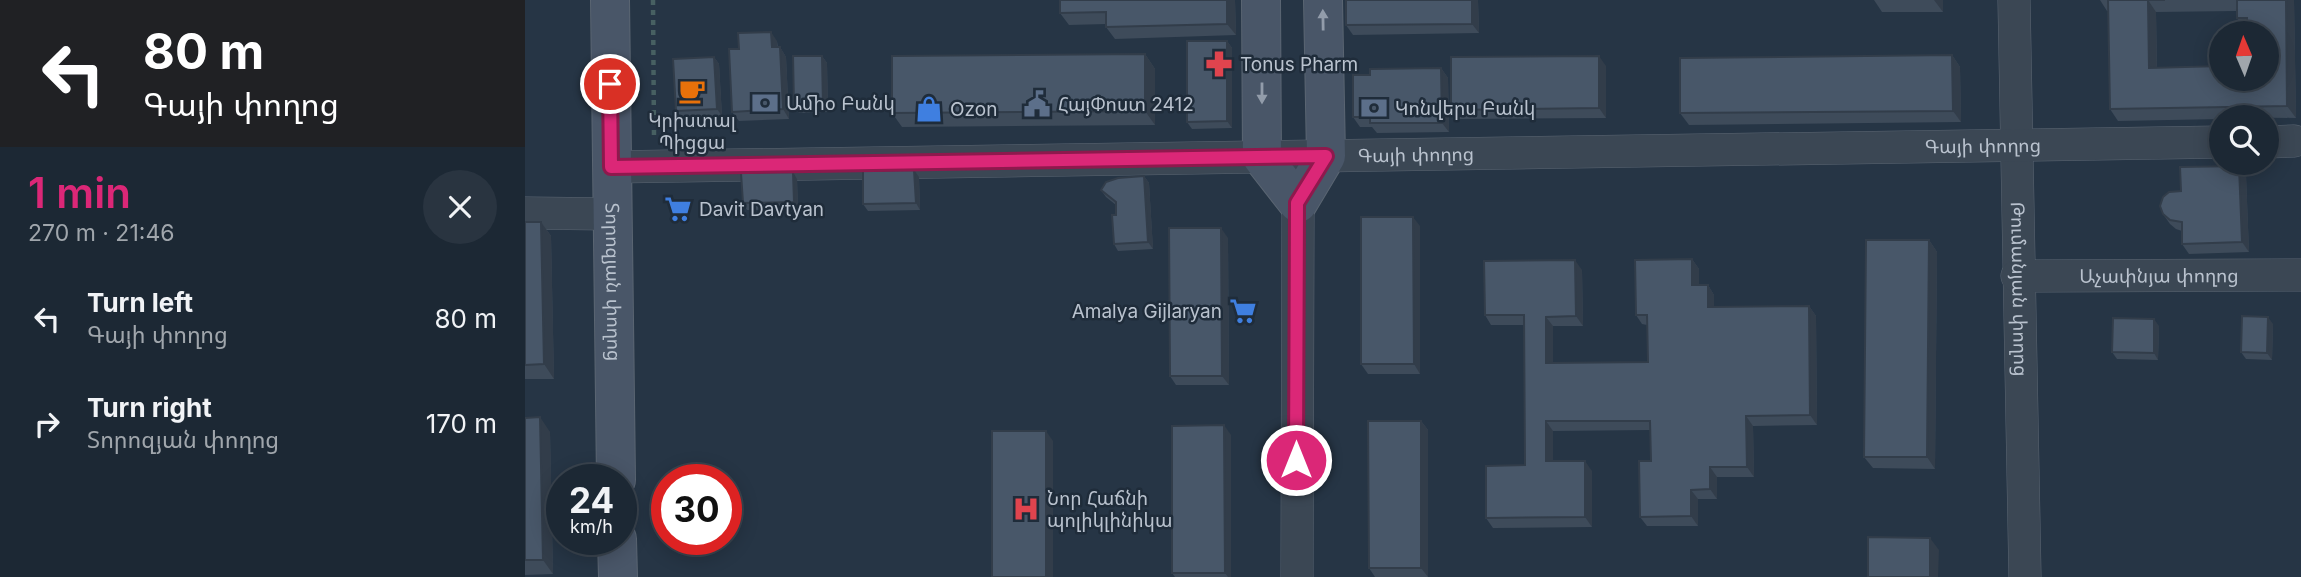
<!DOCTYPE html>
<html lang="en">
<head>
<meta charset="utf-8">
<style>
	body { margin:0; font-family:Inter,"Noto Sans Armenian",sans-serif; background:#293440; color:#f1f3f6; height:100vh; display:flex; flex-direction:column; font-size:26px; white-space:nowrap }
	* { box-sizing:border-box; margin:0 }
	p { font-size:23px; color:#a0a6ac }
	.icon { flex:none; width:38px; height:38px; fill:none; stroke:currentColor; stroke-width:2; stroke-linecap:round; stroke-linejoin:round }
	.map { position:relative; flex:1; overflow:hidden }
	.drawer { display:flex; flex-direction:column; background:#1c2834; width:525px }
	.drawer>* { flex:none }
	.guide { background:#202124; color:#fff; overflow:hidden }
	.needle { width:46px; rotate:358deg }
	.controls { position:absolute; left:1684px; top:21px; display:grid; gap:14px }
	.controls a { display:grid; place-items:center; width:70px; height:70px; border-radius:50%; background:#1c2834; box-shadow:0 4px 18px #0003,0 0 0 2px #3a444f; font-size:35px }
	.speed { position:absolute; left:21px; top:464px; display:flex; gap:14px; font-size:35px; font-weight:700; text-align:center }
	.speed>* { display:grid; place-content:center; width:91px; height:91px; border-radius:50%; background:#1c2834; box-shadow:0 4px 18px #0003,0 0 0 2px #3a444f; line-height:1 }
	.speed small { font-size:18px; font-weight:400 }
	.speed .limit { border:10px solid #d22; background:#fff; color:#111 }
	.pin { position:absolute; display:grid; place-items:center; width:60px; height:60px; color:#fff; margin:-30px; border:4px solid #fff; border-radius:50%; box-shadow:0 2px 7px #0007 }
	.me { position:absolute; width:77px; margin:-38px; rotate:0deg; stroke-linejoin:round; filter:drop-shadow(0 0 5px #0008) }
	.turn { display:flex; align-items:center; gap:24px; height:147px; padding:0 28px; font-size:32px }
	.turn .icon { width:91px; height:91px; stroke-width:2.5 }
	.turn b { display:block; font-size:49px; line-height:60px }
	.round { display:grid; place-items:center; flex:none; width:74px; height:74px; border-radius:37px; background:#293440 }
	.headline { display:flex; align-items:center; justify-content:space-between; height:119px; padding:0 28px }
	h1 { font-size:42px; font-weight:600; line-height:52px; color:#db2777 }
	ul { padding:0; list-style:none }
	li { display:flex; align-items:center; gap:21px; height:105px; padding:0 28px }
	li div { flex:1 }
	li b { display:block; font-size:26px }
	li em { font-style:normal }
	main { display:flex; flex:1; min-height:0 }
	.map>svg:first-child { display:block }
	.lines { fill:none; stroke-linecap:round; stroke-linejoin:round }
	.street-casing { stroke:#5a6572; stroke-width:33 }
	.secondary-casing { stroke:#5a6572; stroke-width:40 }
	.path { stroke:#476062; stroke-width:4.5; stroke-dasharray:5 5; stroke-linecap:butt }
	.street { stroke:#3b4754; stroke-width:32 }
	.secondary { stroke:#495668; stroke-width:38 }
	.wall { fill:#3e4b5a; fill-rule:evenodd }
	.shaded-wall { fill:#323d4a }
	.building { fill:#485769; stroke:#323d4a; stroke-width:2 }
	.oneway { fill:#929caa }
	.route-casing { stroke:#8e194d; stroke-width:18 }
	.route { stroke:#db2777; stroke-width:12 }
	.labels { text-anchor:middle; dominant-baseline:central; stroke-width:5; stroke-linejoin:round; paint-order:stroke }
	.poi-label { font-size:19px; fill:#b9c2ce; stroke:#1f2c3a; text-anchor:start }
	.street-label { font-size:19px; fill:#b9c2ce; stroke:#1f2c3a }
</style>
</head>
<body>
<main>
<section class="drawer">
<div class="guide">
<div class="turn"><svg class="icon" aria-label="left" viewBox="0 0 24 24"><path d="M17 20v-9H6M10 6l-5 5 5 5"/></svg><div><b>80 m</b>Գայի փողոց</div></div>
</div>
<div class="headline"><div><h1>1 min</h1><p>270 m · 21:46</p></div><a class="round"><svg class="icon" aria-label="close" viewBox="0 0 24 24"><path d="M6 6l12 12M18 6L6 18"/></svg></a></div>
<ul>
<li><svg class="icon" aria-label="left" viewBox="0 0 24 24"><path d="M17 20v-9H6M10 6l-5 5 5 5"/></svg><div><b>Turn left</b><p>Գայի փողոց</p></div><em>80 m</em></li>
<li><svg class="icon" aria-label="right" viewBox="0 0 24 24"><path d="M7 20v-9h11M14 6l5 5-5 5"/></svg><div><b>Turn right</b><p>Տորոզյան փողոց</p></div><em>170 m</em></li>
</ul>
</section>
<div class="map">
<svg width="1776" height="577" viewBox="0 0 1776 577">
	<rect width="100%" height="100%" fill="#263545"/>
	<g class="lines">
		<!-- street casing -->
		<g class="street-casing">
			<g id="street">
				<path id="s1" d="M1489,0L1500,577"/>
				<polyline points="1741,142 1769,141"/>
				<path id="s2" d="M86,167L1696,142"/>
				<polyline points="0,213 87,214"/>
				<path id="s3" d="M1492,276L1776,275"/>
				<polyline points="772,577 773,203"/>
			</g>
		</g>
		<!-- secondary casing -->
		<g class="secondary-casing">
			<g id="secondary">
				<path id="s4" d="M85,0L91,480"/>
				<polyline points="736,0 737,157 773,203 801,156 798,0"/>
				<polyline points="92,539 93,577"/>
			</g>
		</g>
		<!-- path -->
		<polyline class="path" points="128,0 129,137"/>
		<!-- street -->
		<use href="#street" class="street"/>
		<!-- secondary -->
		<use href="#secondary" class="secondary"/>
	</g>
	<!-- wall -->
	<g class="wall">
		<polygon points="535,0 710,0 711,35 590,39 581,27 581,24 544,25 535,13"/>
		<polygon points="821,0 953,0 954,33 828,35 821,25"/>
		<polygon points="1349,0 1418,0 1418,12 1357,12"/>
		<path d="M1575,0H1769L1771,118L1696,117V119L1593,121L1585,109L1584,11H1582ZM1712,11V18L1720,30H1722L1741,79L1632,68L1631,12Z"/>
		<polygon points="252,41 253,47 255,47 261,57 264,119 214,121 207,112 214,49"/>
		<polygon points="702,41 707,48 707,128 667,129 662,122"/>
		<polygon points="620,54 630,69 630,125 377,127 367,113"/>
		<polygon points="1427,55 1435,67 1436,122 1164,125 1155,113"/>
		<polygon points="297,56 302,63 303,112 274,113 269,106"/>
		<polygon points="189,57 194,64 197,116 156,118 151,111"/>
		<polygon points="1081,66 1081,118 933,119 926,110"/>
		<polygon points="916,68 923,78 924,132 852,133 847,127 835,127 828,117 845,75"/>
		<polygon points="268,172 272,179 273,209 222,210 218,203"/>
		<polygon points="1721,175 1724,252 1664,254 1657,244 1657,231 1651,229 1645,224 1638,214 1656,191"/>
		<polygon points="619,176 624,183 628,249 593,251 589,244 591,215 591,205 581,197 576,190"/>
		<polygon points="394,177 395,210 343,211 338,204"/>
		<polygon points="0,222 16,222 26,236 29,379 0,379"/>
		<polygon points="895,226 895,374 843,374 836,364"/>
		<polygon points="703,238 704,385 651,385 645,376"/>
		<polygon points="1404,240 1412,252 1410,469 1348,468 1339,457"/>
		<polygon points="1167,259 1174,269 1174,285 1183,285 1189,295 1189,307 1284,306 1291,316 1292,425 1228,426 1229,477 1192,477 1192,499 1173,499 1173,526 1122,526 1115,517 1126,461 1125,430 1028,431 1028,461 1067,471 1067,527 968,528 961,518 1000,465 999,325 966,325 960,315 1057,270 1058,326 1028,326 1028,362 1123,362 1122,325 1117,324 1111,315"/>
		<polygon points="1748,324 1747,360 1721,359 1716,352"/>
		<polygon points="1634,326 1633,360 1592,359 1587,352"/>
		<polygon points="0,418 25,432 28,574 0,575"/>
		<polygon points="896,421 903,430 903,577 850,577 844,568"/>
		<polygon points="706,435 706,577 650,577 647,573"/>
	</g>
	<!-- shaded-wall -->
	<g class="shaded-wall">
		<polygon points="702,0 710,0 711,35 702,24"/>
		<polygon points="947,0 953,0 954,33 947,24"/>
		<polygon points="1409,0 1418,0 1418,12"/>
		<polygon points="1623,0 1631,12 1632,80 1624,68"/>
		<polygon points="1761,0 1769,0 1771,118 1762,106"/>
		<polygon points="246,32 252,41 253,57 247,47"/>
		<polygon points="702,41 707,48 707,128 702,121"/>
		<polygon points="255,47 261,57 264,119 258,109"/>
		<polygon points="620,54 630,69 630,125 620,111"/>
		<polygon points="1427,55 1435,67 1436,122 1428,111"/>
		<polygon points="297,56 302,63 303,112 298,105"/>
		<polygon points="1074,56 1081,66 1081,118 1074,108"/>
		<polygon points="189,57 194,64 197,116 192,109"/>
		<polygon points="916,68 923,78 924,132 917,123"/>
		<polygon points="1714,166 1721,175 1724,252 1717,242"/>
		<polygon points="389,170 394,177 395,210 391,203"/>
		<polygon points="268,172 272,179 273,209 269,202"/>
		<polygon points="619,176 624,183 628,249 623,242"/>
		<polygon points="888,217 895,226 895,374 889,364"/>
		<polygon points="16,222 26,236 29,379 19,364"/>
		<polygon points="696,228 703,238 704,385 697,376"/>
		<polygon points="1404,240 1412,252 1410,469 1402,457"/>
		<polygon points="1167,259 1174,269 1174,295 1167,285"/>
		<polygon points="1050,260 1057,270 1058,326 1051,316"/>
		<polygon points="1183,285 1189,295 1189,317 1183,307"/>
		<polygon points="1284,306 1291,316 1292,425 1285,415"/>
		<polygon points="1021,317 1028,326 1028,372 1021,363"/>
		<polygon points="1743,317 1748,324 1747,360 1742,353"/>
		<polygon points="1629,319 1634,326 1633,360 1629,353"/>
		<polygon points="1221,416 1228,426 1229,477 1222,467"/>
		<polygon points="15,417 25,432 28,574 18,560"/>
		<polygon points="896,421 903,430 903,577 896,568"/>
		<polygon points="1021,421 1028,431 1028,471 1021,461"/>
		<polygon points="699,425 706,435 706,577 703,577 700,573"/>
		<polygon points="521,431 528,441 528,577 521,577"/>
		<polygon points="1060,461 1067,471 1067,527 1060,517"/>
		<polygon points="1185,467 1192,477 1192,499 1185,489"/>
		<polygon points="1166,490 1173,499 1173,526 1166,516"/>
		<polygon points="1405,538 1414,550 1413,577 1405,577"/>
	</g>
	<!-- building -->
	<g class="building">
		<polygon points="535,0 702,0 702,24 581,27 581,12 535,13"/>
		<polygon points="821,0 947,0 947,24 821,25"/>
		<polygon points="1583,0 1640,0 1623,0 1624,68 1696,66 1696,79 1741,79 1741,33 1722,33 1722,18 1712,18 1712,0 1761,0 1762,106 1585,109"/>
		<polygon points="246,32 247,47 255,47 258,109 207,112 204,49 214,49 213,33"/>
		<polygon points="662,41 702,41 702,121 662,122"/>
		<polygon points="620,54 620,111 367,113 367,56"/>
		<polygon points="1427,55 1428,111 1155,113 1155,58"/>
		<polygon points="268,56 297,56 298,105 269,106"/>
		<polygon points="1074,56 1074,108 926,110 926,57"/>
		<polygon points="189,57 192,109 151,111 148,59"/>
		<polygon points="916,68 917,123 845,123 845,117 828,117 828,75 845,75 845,69"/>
		<polygon points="1714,166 1717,242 1657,244 1657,222 1645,220 1638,214 1635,206 1638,197 1644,192 1656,191 1655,167"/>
		<polygon points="389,170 391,203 338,204 338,171"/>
		<polygon points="268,172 269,202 218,203 216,173"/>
		<polygon points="619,176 623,242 589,244 587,215 591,215 591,202 576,190 581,182 593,178"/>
		<polygon points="836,217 888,217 889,364 836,364"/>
		<polygon points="0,222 16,222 19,364 0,365"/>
		<polygon points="644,228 696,228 697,376 645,376"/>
		<polygon points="1341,240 1404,240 1402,457 1339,457"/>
		<polygon points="1167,259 1167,285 1183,285 1183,307 1284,306 1285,415 1221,416 1222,467 1185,467 1185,489 1166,490 1166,516 1115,517 1114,461 1126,461 1125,421 1021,421 1021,461 1060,461 1060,517 961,518 961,466 1000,465 999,315 960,315 959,261 1050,260 1051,316 1021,317 1021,363 1123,362 1122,315 1111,315 1110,260"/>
		<polygon points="1717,316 1743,317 1742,353 1716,352"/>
		<polygon points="1588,318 1629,319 1629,353 1587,352"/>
		<polygon points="15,417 18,560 0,560 0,418"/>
		<polygon points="843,421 896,421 896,568 844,568"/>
		<polygon points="699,425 700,573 647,573 647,426"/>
		<rect x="467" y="431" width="54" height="146"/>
		<polygon points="1343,537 1405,538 1405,577 1343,577"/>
	</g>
	<!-- one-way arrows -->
	<defs><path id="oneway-solid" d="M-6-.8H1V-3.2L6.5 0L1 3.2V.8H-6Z" transform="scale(1.75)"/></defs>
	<g class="oneway">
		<use href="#oneway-solid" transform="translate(798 20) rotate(-91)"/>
		<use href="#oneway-solid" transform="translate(737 93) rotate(90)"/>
	</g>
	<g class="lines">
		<!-- route casing -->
		<g class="route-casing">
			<polyline id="route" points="85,84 86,167 801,156 772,203 771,460"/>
		</g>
		<!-- route -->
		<use href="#route" class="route"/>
	</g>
	<!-- icons -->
	<defs>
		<g id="pharmacy-bare" transform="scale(2.1)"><path d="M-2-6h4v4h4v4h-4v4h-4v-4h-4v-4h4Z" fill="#e0444e" stroke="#1f2c3a" stroke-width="2.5" paint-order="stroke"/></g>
		<g id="cafe-bare" transform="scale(2.1)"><path d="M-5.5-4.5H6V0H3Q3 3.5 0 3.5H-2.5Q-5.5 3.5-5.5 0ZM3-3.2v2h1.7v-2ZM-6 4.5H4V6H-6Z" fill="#e8710a" stroke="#1f2c3a" stroke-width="2.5" paint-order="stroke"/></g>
		<g id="bank-bare" transform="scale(2.1)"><path d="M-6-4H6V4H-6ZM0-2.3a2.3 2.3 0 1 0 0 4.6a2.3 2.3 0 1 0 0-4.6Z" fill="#5c6f8a" stroke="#1f2c3a" stroke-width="2.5" paint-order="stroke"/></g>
		<g id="civic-bare" transform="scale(2.1)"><path d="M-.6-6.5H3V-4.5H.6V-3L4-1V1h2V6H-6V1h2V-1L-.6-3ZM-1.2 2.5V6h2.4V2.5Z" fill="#5c6f8a" stroke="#1f2c3a" stroke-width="2.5" paint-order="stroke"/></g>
		<g id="shop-bare" transform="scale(2.1)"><path d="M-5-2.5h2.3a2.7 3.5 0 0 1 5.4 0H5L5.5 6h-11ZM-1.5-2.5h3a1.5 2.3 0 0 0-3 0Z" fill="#3f7fe0" stroke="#1f2c3a" stroke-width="2.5" paint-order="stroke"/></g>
		<g id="supermarket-bare" transform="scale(2.1)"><path d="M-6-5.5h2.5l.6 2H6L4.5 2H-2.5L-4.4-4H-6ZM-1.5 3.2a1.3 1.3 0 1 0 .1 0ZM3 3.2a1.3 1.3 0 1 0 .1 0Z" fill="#3f7fe0" stroke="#1f2c3a" stroke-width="2.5" paint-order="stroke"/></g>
		<g id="hospital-bare" transform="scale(2.1)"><path d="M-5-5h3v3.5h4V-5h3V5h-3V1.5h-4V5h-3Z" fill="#e0444e" stroke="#1f2c3a" stroke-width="2.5" paint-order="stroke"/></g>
	</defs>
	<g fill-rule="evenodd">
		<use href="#pharmacy-bare" x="694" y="64"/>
		<use href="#cafe-bare" x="167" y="91"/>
		<use href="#bank-bare" x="240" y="103"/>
		<use href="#civic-bare" x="512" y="104"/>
		<use href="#bank-bare" x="849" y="108"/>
		<use href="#shop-bare" x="404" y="109"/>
		<use href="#supermarket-bare" x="153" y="209"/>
		<use href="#supermarket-bare" x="718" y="311"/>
		<use href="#hospital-bare" x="501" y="509"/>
	</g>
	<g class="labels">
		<!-- poi labels -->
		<g class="poi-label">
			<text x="715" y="64">Tonus Pharm</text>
			<text x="261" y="103">Ամիօ Բանկ</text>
			<text x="533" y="104">ՀայՓոստ 2412</text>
			<text x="870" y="108">Կոնվերս Բանկ</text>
			<text x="425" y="109">Ozon</text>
			<text x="167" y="120" text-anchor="middle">Կրիստալ<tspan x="167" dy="22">Պիցցա</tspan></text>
			<text x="174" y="209">Davit Davtyan</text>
			<text x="697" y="311" text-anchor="end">Amalya Gijlaryan</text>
			<text x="522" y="498">Նոր Հաճնի<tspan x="522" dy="22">պոլիկլինիկա</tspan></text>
		</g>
		<!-- street labels -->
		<g class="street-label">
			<text stroke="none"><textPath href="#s2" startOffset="1372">Գայի փողոց</textPath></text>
			<text stroke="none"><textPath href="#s2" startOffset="805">Գայի փողոց</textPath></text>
			<text stroke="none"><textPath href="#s3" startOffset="142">Աչափնյա փողոց</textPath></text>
			<text stroke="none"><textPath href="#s4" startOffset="282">Տորոզյան փողոց</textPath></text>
			<text stroke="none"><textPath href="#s1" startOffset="289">Թումանյան փողոց</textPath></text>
		</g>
	</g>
</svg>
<div class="controls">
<a><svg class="needle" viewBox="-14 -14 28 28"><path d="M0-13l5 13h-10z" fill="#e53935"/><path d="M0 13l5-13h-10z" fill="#a0a6ac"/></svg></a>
<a><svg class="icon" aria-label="search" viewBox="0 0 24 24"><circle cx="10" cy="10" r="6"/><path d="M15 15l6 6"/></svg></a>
</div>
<div class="speed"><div>24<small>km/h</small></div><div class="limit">30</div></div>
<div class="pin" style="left:85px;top:84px;background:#d93025"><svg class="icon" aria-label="arrive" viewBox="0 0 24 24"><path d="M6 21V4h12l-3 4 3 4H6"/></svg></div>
<svg class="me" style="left:771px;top:460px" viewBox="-20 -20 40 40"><circle r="17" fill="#db2777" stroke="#fff" stroke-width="3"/><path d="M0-11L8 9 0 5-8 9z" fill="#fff"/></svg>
</div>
</main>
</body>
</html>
